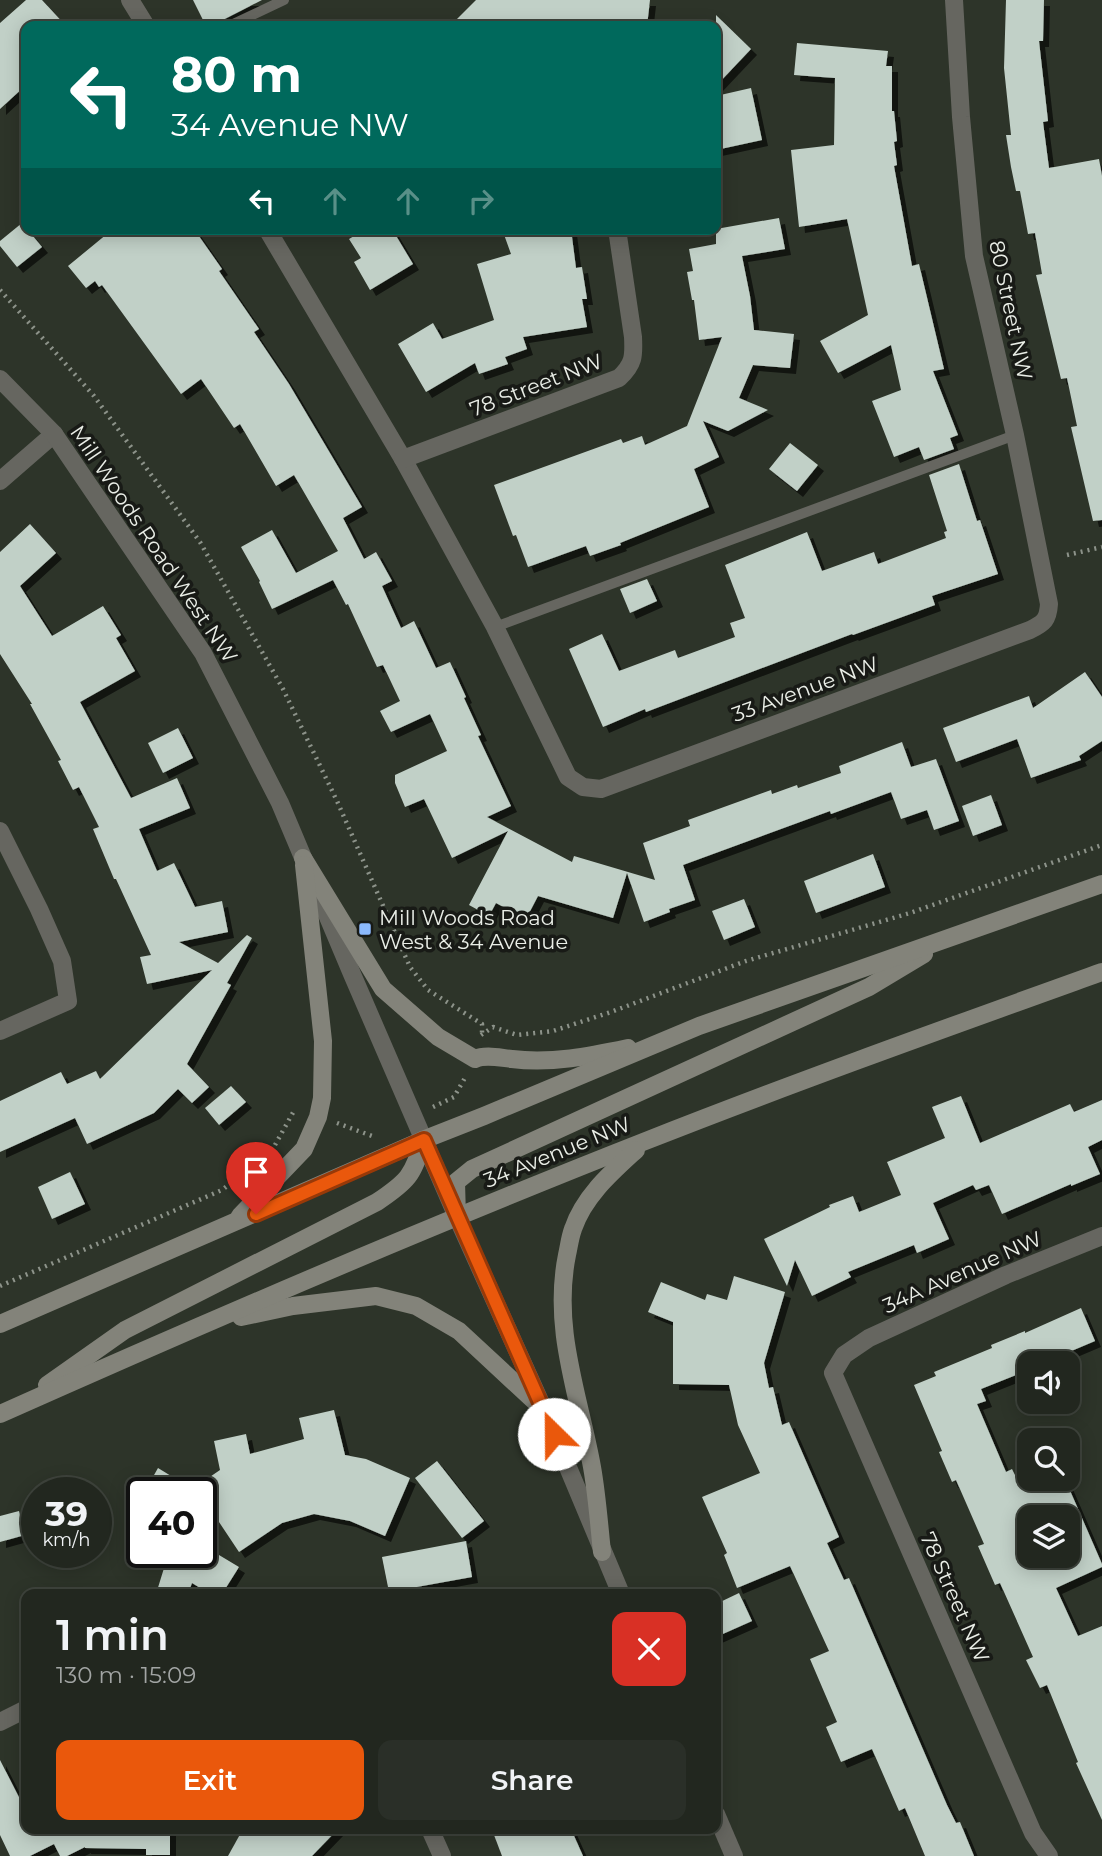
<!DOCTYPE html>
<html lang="en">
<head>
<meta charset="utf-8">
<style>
	body { margin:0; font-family:Montserrat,sans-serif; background:#2a2f28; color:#f1f3f6; height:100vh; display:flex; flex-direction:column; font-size:26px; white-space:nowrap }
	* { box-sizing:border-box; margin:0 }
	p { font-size:23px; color:#a2a5a4 }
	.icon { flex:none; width:38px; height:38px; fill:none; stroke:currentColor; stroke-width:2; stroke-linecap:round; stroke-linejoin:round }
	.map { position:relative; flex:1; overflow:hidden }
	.details { position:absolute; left:21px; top:1589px; width:700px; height:245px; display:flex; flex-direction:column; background:#22271f; border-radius:14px; box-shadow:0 4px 18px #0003,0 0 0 2px #3f443d }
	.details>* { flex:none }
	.hud { position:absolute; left:21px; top:21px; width:700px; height:214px; border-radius:14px; box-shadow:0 4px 18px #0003,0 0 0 2px #3f443d; background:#00695c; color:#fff; overflow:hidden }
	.buttons { position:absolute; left:1017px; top:1351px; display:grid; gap:14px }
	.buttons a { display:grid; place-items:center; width:63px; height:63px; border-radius:14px; background:#22271f; box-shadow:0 4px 18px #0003,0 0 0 2px #3f443d; font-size:35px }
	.speed { position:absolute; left:21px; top:1477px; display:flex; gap:14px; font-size:35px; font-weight:700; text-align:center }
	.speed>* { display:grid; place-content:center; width:91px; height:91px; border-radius:50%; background:#22271f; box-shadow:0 4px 18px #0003,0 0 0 2px #3f443d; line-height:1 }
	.speed small { font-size:18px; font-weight:400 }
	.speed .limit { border:4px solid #111; border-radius:10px; background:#fff; color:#111 }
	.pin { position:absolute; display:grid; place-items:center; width:60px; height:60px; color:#fff; margin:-72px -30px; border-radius:50% 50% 50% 0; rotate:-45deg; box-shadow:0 0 7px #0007 }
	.pin .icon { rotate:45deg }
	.me { position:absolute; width:77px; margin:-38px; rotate:337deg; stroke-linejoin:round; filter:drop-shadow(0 0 5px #0008) }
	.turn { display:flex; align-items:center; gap:24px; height:147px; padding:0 35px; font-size:32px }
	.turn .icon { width:91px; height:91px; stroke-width:2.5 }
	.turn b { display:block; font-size:49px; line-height:60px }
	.lanes { display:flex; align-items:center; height:66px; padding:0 35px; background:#0003; justify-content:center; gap:35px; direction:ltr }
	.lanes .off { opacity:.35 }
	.round { display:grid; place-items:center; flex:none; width:74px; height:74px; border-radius:14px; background:#2a2f28 }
	.headline { display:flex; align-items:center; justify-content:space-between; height:119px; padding:0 35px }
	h1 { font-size:42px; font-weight:600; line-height:52px }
	.button { display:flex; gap:14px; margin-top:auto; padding:14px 35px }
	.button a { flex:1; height:80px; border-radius:14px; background:#ea580c; color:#fff; font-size:28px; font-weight:600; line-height:80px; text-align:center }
	.button a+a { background:#2a2f28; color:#f1f3f6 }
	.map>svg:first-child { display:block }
	.building { fill:#c1d0c7; fill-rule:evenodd; filter:url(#shadow) }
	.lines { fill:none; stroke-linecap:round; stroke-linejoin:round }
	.path { stroke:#8d938a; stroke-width:4.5; stroke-dasharray:2 5; stroke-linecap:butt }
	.service { stroke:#666660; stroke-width:10 }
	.minor { stroke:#666660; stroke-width:18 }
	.tertiary { stroke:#666660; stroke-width:18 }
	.secondary { stroke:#83837a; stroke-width:18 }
	.route-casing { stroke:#983908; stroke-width:18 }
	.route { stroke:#ea580c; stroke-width:12 }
	.poi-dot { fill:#8bb9fc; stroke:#181a16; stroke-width:2.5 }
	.labels { text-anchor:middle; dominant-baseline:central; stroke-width:7; stroke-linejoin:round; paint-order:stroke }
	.street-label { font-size:21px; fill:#eaeee7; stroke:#181a16 }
	.poi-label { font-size:21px; fill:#eaeee7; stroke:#181a16; text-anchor:start }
</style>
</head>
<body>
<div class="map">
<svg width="1102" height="1856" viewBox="0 0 1102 1856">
	<defs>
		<filter id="shadow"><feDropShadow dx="6" dy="6" stdDeviation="0" flood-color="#0009"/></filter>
	</defs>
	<rect width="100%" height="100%" fill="#2d3429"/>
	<!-- building -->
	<g class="building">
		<polygon points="26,0 42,0 66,26 26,26 26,85 0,109 0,23"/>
		<polygon points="193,0 262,0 211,26 206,26"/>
		<polygon points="476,0 650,0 647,26 592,26 575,24 572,26 450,26"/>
		<polygon points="1006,0 1044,0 1043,41 1039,41 1048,121 1043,122 1049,168 1099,159 1102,176 1102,520 1093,521 1071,427 1077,426 1067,378 1061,379 1036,275 1042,274 1035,233 1028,234 1020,191 1016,191 1011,167 1006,135 1011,135 1004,68"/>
		<polygon points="716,15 751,49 716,86"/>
		<polygon points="797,43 888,51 886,66 892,66 892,111 894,111 897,141 894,142 897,165 894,166 912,266 919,264 944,369 933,371 958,435 950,438 954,449 924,460 919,447 894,457 872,401 901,390 891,345 838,373 820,341 868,315 847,219 799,227 791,150 834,145 835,78 794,75"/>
		<polygon points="751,88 762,140 716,150 716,96"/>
		<polygon points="779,218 785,249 742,256 750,296 754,330 794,334 790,368 753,365 739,398 768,410 728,431 703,421 719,457 694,469 709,507 620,543 621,545 590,556 586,546 528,567 516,535 513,536 494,485 621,439 623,443 642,436 645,445 687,426 722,337 699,340 694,300 692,300 687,272 693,271 689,249 716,244 716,229"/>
		<polygon points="22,223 42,247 17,267 0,246 0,241"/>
		<polygon points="113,229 194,229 222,269 219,271 259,329 254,332 289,384 362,507 343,518 364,559 376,552 392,581 382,586 401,628 414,621 436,668 450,662 466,697 464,698 481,735 478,736 511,806 487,817 572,862 574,856 655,880 643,843 690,826 688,820 771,790 772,794 797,785 798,788 841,773 839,766 902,742 911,767 936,759 959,821 934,830 927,810 901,819 891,792 831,814 830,811 683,865 695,900 669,909 670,912 644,922 627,873 613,918 538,896 526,919 496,903 489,916 469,905 508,831 452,858 424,799 405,807 395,783 395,775 447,751 430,714 391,732 380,711 400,701 383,665 377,667 348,604 346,605 333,580 272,609 259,582 260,581 241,547 272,530 296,573 338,551 294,475 276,486 240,424 234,428 201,379 181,394 102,285 99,287 95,281 86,288 68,266"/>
		<polygon points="366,229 392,229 413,264 370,290 354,262 361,258 349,239"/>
		<polygon points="502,229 571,229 576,268 582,267 587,299 582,299 587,327 523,337 527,349 505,357 508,364 479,374 475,363 426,392 398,344 433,323 442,339 494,320 477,264 511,254"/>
		<polygon points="790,443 818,465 797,491 769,469"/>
		<polygon points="959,464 977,521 980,520 998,574 932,596 935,605 853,635 852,634 646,712 645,709 603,727 569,649 602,634 619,671 675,650 678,658 735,637 730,623 745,618 725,565 807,532 822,571 874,552 878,564 946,538 944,532 947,531 929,475"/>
		<polygon points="30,524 56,553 20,586 52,636 103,606 121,635 116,638 135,671 80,702 131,798 177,778 190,808 139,829 157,871 174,863 195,907 222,901 228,932 179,942 218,963 247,935 252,938 227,983 231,985 187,1064 209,1087 192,1103 178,1089 154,1113 87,1144 75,1118 0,1152 0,1101 61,1072 67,1084 96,1071 100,1079 212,970 147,984 140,957 151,955 116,879 114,879 93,829 99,827 79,787 73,790 58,761 61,760 30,704 32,704 0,654 0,552"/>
		<polygon points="647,579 657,601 630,613 620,589"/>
		<polygon points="1085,672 1102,697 1102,741 1079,756 1081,760 1031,778 1017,739 956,762 943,728 1029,696 1033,708"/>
		<polygon points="178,728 193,758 163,773 148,743"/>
		<polygon points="991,795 1002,825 973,836 962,806"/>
		<polygon points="873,854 885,887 816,913 804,881"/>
		<polygon points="744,899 755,927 724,940 712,911"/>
		<polygon points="231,1086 246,1102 219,1125 205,1108"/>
		<polygon points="961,1096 980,1143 1070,1104 1074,1112 1102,1100 1102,1140 1088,1147 1100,1174 1071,1186 1071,1184 1002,1214 989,1185 976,1190 973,1185 933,1203 949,1239 917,1253 914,1245 848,1272 851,1277 812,1296 795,1260 787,1286 764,1239 830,1207 829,1205 853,1196 859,1212 901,1195 887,1162 945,1138 932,1107"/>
		<polygon points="70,1172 85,1204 52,1219 38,1187"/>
		<polygon points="734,1276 785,1292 764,1363 769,1388 773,1387 782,1425 789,1422 839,1537 827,1543 844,1580 849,1578 947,1805 956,1823 960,1822 974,1856 925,1856 905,1808 899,1811 872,1749 841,1762 826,1727 837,1722 810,1659 829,1651 790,1566 737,1588 724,1555 727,1553 702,1497 760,1473 738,1425 729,1385 673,1384 673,1322 648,1312 661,1282 705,1300 707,1294 727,1300"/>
		<path d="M1081,1308L1095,1341L1043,1363H1029V1370L981,1389L986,1401L977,1404L1006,1472L1012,1469L1017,1479H1065L1102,1564V1567L1056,1588L1078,1636L1102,1626V1820L1076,1763L1078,1762L1047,1685L1040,1688L1026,1660L1033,1657L1000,1583L995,1585L978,1546L984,1544L956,1480L952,1482L939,1452L942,1451L914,1385L936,1376L934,1372L992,1348L991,1345L1025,1331V1333ZM1029,1517H1068V1556H1029Z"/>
		<polygon points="334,1410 345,1455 366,1459 410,1478 385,1536 350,1521 314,1514 282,1523 239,1552 201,1495 201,1483 220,1470 214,1441 246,1434 250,1454 304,1439 299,1418"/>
		<polygon points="437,1461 484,1521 462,1538 415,1478"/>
		<polygon points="158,1468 199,1493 144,1493"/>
		<polygon points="19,1511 25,1535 0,1542 0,1516"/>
		<polygon points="466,1541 472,1577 389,1592 382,1557"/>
		<polygon points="169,1552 214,1552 239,1567 222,1594 210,1594 192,1583 188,1594 156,1594"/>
		<polygon points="739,1593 752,1621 716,1637 716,1604"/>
		<polygon points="0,1760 26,1811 26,1829 170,1829 170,1855 146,1855 146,1849 85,1848 85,1847 67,1856 60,1856 54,1844 30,1856 10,1856 0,1835"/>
		<polygon points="243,1829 338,1829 312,1856 228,1856"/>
		<polygon points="509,1829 571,1829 583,1856 502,1856 494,1835"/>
	</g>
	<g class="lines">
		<!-- path -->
		<g class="path">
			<polyline points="0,290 94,396 200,542 283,689 337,801 410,967 428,990 482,1024 482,1033"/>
			<polyline points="1067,555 1102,547"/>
			<polyline points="481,1035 493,1027 517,1035 553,1031 611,1012 746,961 910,913 1102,845"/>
			<polyline points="433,1107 454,1097 466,1076"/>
			<polyline points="337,1123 372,1136 375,1135"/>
			<polyline points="275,1145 295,1109"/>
			<polyline points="0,1286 222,1190 257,1163"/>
		</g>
		<!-- service -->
		<g class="service">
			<polyline points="229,26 284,0"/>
			<polyline points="495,627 1015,435"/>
		</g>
		<!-- minor -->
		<g class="minor">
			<polyline points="130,0 146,26"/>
			<path d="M267,229L403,459L495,627L568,777L583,787L601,789L1030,630C1044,623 1048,620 1049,604L1015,435L974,256L961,117L954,0"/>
			<path d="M403,459L619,378C634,364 634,356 633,337L617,229"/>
			<polyline points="0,481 54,434"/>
			<polyline points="0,831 39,909 62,961 68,1001 0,1031"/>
			<polyline points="0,1722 26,1709"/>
			<polyline points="430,1829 442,1856"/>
			<polyline points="1049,1856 1033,1833 833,1373 844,1355 869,1338 1006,1275 1102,1236"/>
		</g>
		<!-- tertiary -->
		<g class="tertiary">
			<polyline points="0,379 54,434 203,653 280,803 352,974 457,1217 544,1410 621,1594"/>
			<polyline points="716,1814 734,1856"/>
		</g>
		<!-- secondary -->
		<g class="secondary">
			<path d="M303,858L383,989L438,1037L475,1059C486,1054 500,1058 512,1059C551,1064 590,1056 628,1048"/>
			<polyline points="240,1216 304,1149 318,1117 322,1098 323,1041 304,865"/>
			<polyline points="457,1217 456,1182 472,1169 869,987 924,954"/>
			<polyline points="241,1317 293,1306 376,1296 416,1306 459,1331 544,1410"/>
			<polyline points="0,1324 423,1140 484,1116 699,1026 1102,884"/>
			<path d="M47,1385L125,1330L377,1202C407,1182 414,1175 423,1140"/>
			<path d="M0,1414C213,1319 427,1227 643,1142C795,1082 949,1027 1102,972"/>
			<path d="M602,1552C599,1524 597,1495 592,1467C579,1395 552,1329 567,1255C569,1246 570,1237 573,1229C584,1196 612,1172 636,1150"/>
		</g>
	</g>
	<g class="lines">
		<!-- route casing -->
		<g class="route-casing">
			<polyline id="route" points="256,1214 424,1140 554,1434"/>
		</g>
		<!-- route -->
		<use href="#route" class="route"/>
	</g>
	<!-- markers -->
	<rect class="poi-dot" x="358" y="922" width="14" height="14" rx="3.5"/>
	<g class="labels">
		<!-- street labels -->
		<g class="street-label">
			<text transform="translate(1011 310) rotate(78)">80 Street NW</text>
			<text transform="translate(536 385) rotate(-21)">78 Street NW</text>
			<text transform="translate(154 544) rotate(56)">Mill Woods Road West NW</text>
			<text transform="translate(805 689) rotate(-20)">33 Avenue NW</text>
			<text transform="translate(557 1152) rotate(-22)">34 Avenue NW</text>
			<text transform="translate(962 1272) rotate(-24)">34A Avenue NW</text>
			<text transform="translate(955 1597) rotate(66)">78 Street NW</text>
		</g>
		<!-- poi labels -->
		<g class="poi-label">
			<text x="379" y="917">Mill Woods Road<tspan x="379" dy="24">West &amp; 34 Avenue</tspan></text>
		</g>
	</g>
</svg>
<div class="buttons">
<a><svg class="icon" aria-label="sound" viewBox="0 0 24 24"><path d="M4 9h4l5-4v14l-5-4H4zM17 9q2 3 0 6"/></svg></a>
<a><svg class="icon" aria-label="search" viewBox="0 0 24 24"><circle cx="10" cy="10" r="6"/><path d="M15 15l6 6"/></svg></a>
<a><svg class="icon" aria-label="layers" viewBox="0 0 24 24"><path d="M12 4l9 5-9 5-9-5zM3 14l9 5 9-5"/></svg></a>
</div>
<div class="speed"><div>39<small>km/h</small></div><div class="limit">40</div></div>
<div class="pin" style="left:256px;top:1214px;background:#d93025"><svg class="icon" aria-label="arrive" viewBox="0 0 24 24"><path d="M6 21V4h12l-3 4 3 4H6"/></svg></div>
<svg class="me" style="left:554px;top:1434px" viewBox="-20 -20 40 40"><circle r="19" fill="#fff"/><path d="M0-13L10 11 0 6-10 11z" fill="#ea580c"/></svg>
<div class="hud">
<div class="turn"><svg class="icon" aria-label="left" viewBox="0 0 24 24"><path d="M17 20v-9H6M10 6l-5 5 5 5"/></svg><div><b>80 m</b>34 Avenue NW</div></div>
<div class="lanes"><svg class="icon" aria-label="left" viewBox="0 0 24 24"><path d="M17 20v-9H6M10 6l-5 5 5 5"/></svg><svg class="icon off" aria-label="ahead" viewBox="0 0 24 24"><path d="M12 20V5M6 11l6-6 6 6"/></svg><svg class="icon off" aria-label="ahead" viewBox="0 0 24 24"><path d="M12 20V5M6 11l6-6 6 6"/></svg><svg class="icon off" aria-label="right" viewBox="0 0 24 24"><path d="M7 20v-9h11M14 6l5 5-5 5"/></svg></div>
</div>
<section class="details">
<div class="headline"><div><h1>1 min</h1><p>130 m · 15:09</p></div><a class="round" style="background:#d93025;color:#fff"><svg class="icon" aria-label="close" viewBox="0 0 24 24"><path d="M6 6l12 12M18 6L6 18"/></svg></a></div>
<div class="button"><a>Exit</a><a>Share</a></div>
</section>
</div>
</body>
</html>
